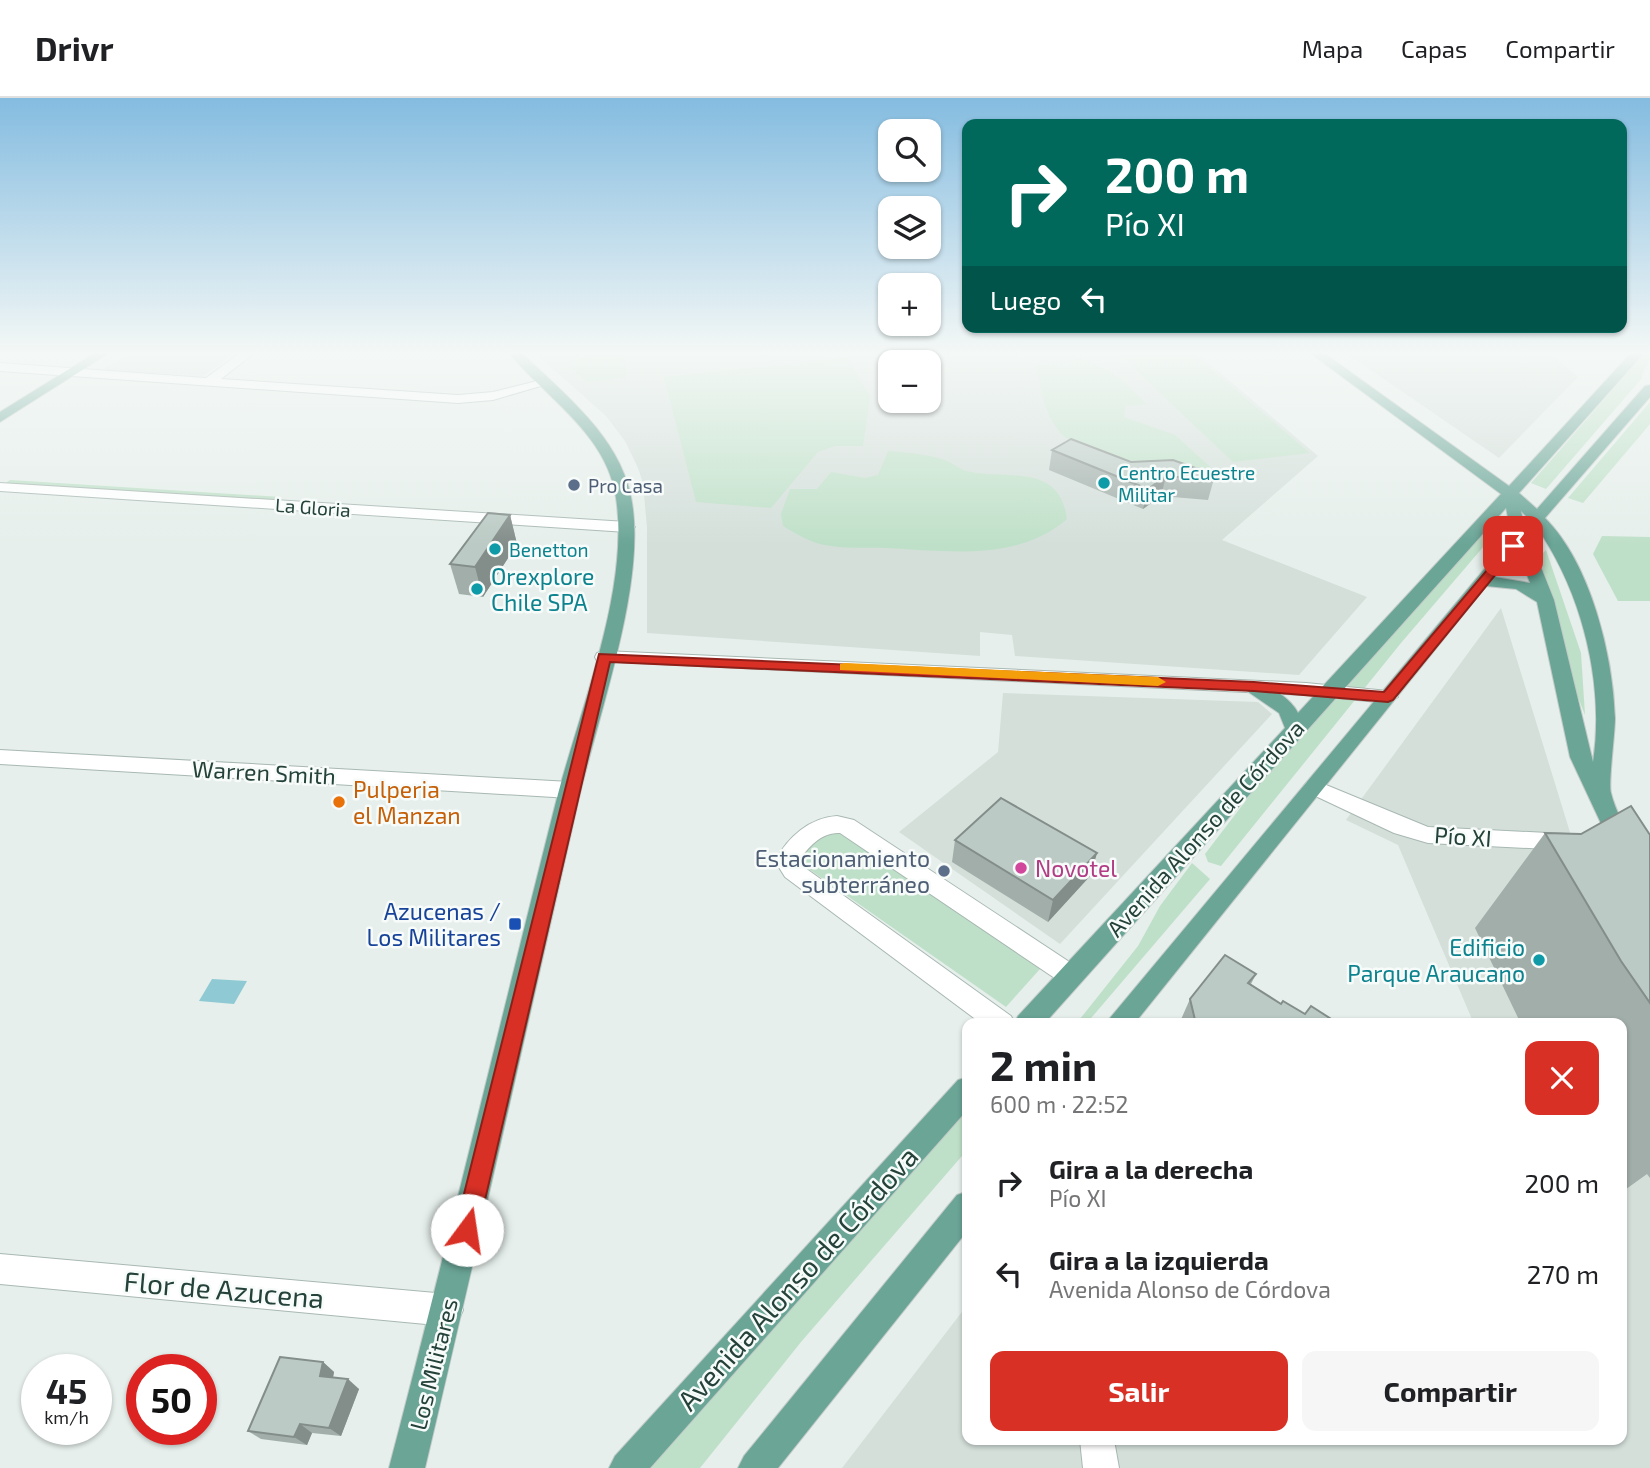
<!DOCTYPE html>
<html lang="es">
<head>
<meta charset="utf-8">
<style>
	body { margin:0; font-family:"Exo 2",sans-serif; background:#f6f6f6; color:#202124; height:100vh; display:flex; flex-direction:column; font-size:26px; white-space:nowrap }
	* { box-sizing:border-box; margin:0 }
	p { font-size:23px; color:#757577 }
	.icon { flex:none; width:38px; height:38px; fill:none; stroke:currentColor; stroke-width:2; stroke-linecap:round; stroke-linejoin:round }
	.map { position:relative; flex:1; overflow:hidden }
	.sheet { position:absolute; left:962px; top:920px; width:665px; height:427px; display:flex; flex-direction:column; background:#fff; border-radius:14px; box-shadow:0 2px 5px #0004 }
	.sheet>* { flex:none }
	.hud { position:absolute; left:962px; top:21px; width:665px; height:214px; border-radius:14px; box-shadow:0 2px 5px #0004; background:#00695c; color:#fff; overflow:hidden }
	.tools { position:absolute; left:878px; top:21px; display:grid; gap:14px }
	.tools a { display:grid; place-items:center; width:63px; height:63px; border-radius:14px; background:#fff; box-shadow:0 2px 5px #0004; font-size:35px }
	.speed { position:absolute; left:21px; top:1256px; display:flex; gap:14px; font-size:35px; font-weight:700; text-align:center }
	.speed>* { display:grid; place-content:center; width:91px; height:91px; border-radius:50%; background:#fff; box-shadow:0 2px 5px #0004; line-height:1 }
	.speed small { font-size:18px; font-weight:400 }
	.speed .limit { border:10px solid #d22; background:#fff; color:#111 }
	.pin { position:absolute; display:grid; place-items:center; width:60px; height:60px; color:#fff; margin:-30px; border-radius:14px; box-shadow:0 4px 10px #0006 }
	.me { position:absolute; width:77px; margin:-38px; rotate:14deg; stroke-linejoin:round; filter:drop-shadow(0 0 5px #0008) }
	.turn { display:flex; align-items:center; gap:24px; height:147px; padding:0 28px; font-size:32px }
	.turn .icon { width:91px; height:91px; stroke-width:2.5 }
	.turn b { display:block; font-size:49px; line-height:60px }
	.then { display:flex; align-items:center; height:66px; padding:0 28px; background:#0003; gap:14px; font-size:26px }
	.round { display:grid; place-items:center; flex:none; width:74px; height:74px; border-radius:14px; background:#f6f6f6 }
	.overview { display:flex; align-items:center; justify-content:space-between; height:119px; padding:0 28px }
	h1 { font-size:42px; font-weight:700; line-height:52px }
	.action { display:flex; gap:14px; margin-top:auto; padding:14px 28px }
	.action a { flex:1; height:80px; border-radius:14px; background:#d93025; color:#fff; font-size:28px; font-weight:700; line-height:80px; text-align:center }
	.action a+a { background:#f6f6f6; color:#202124 }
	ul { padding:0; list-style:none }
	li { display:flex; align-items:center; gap:21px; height:91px; padding:0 28px }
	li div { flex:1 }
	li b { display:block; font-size:26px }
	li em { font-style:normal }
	header { display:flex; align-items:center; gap:42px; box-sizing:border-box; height:98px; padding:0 35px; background:#fff; border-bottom:2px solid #e0e0e0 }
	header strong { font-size:33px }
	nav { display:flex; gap:38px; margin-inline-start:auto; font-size:24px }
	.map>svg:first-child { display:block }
	.built { fill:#d4dfda; fill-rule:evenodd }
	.green { fill:#bfe0c8 }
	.water { fill:#8ec9d4 }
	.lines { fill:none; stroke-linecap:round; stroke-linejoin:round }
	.minor-casing { stroke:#a8b8b2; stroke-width:2 }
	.major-casing { stroke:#c2cac8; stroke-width:2 }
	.minor { fill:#fff; fill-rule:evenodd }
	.major { fill:#6aa596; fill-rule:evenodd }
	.wall { fill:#a1aea9 }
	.shaded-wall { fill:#838d89 }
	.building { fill:#bbcac4; stroke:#838d89; stroke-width:2 }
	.route { fill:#d93025; stroke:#8d1f18; stroke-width:2 }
	.slow { fill:#f59e0b }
	.culture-dot { fill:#0f9aa8; stroke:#f7fbf9; stroke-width:2.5 }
	.service-dot { fill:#5c6f8a; stroke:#f7fbf9; stroke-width:2.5 }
	.food-dot { fill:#e8710a; stroke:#f7fbf9; stroke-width:2.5 }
	.hotel-dot { fill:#d1479c; stroke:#f7fbf9; stroke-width:2.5 }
	.transit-dot { fill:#1a4fb4; stroke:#f7fbf9; stroke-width:2.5 }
	.labels { text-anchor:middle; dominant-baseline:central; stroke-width:5; stroke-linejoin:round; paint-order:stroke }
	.far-culture-label { font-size:19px; fill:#0d838f; stroke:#f7fbf9; text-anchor:start }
	.far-service-label { font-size:19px; fill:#4e5e75; stroke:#f7fbf9; text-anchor:start }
	.far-street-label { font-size:19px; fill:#24423a; stroke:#f7fbf9 }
	.culture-label { font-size:23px; fill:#0d838f; stroke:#f7fbf9; text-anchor:start }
	.street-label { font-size:23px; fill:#24423a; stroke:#f7fbf9 }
	.food-label { font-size:23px; fill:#c56008; stroke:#f7fbf9; text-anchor:start }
	.service-label { font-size:23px; fill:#4e5e75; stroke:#f7fbf9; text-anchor:end }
	.hotel-label { font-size:23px; fill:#b23c85; stroke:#f7fbf9; text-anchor:start }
	.transit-label { font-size:23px; fill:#164399; stroke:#f7fbf9; text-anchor:end }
	.near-street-label { font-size:28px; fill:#24423a; stroke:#f7fbf9 }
</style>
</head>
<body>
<header>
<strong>Drivr</strong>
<nav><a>Mapa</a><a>Capas</a><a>Compartir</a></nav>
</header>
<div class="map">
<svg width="1650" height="1370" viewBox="0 0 1650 1370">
	<rect width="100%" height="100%" fill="#e6efeb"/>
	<!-- built -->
	<g class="built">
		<polygon points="130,255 235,255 203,278 102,272"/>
		<path d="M535,255H1197L1318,358L1222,442L1367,499L1299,577L1015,558L1012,537L980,534V558L647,535V430L643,385L638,370L625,343L606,318ZM891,264H929V303H891Z"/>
		<polygon points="1346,255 1550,255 1578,279 1499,360"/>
		<polygon points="1501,510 1577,757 1650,901 1650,1370 842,1370 968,1206 968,1342 1622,1342 1622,926 1474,926 1398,747 1346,722"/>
		<polygon points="1003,595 1258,604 1272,616 1060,846 899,734 998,654"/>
	</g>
	<!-- green -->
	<g class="green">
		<polygon points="594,255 623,255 627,279 588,284 571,271 570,264"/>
		<polygon points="1118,255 1192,255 1310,355 1233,364"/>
		<path d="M1645,255H1650C1650,265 1643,270 1642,280L1546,391L1531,385Z"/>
		<polygon points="847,260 870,298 863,348 835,348 818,354 771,410 696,404 664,279"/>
		<path d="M1080,261C1109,269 1126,285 1146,306L1125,308L1124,319L1175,337L1217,375L1204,376C1170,369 1080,359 1059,333C1044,314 1040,289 1036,266Z"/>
		<polygon points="1650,304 1650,326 1583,405 1568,400"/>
		<path d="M888,353C906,354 924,356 942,361C950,363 958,370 966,373C1007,383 1059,363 1067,421C1018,464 947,453 886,450C863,449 833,452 811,443C801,439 792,433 783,428L781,416L790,391H817L831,374L865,380L878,377Z"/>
		<polygon points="10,382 281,399 276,403 3,387"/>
		<polygon points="1487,424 1496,434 1401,545 1221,768 1208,764 1205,756 1270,671"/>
		<polygon points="1602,438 1650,439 1650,503 1618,503 1593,456"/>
		<polygon points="1546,452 1581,555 1585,617 1570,579 1537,461"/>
		<polygon points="831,727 1040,871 1006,909 793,760"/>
		<polygon points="1192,765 1210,781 1086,926 1076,926 1138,848 1160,808"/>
		<polygon points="968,1007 968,1051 801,1244 700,1370 646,1370 843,1152"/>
	</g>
	<!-- water -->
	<polygon class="water" points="212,881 247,883 234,906 199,903"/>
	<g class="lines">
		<!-- minor casing -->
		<g class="minor-casing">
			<g id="minor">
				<polygon points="240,255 254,255 221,281 458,297 493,294 545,281 551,285 493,302 458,305 0,273 0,265 206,280"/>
				<polygon points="0,385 627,424 635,429 627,434 0,393"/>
				<polygon points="604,553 1306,585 1388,593 1398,599 1388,605 1306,597 597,563 595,559 597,555"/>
				<polygon points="0,652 570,684 577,687 581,692 577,697 570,700 0,666"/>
				<polygon points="1314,682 1428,729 1567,736 1575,738 1578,744 1575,750 1567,752 1428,745 1394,735 1307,694 1303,689 1307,684"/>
				<path d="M837,718L854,722L1080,871L1083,878L1080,885L1071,888L1062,885L840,735C821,734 809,749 798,763L801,767L1011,918L1015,926H982L785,779L775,763C788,739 809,720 837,718Z"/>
				<polygon points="0,1156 447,1196 458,1201 463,1212 458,1223 447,1228 0,1186"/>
				<polygon points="1080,1342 1114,1342 1119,1370 1083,1370"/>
			</g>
		</g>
		<!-- major casing -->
		<g class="major-casing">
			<g id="major">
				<polygon points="95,255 109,255 0,324 0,314"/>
				<path d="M509,255H522C564,296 619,338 631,399C648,482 598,616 579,700C528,924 478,1147 425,1370H389C448,1146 501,920 558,696C581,609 630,489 616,400C607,336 547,301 509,255Z"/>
				<path d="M1310,255H1324L1509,388L1631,255H1644L1519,395L1537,411L1645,288L1650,287V299L1545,420C1591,466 1613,558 1615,620C1615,637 1608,685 1611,695C1615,712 1625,729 1632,745L1629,751H1613L1570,659L1537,504L1516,491L1486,488L1134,926H1105L1512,438L1506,410L1044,926H1014L1018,918L1285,630L1279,615L1247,593L1244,589L1247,585C1263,581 1292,601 1298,615L1501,396ZM1521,413L1528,420L1524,426ZM1537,430C1582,494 1605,586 1593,664L1554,502L1529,439ZM1518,452L1530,485L1495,479Z"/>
				<polygon points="968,979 968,1011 650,1370 609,1370 615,1358 958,982"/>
				<polygon points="968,1093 968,1132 778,1370 738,1370 744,1358 957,1097"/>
			</g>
		</g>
		<!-- minor -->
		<use href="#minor" class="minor"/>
		<!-- major -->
		<use href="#major" class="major"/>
	</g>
	<!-- wall -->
	<g class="wall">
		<polygon points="1052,352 1131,364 1215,377 1208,402 1161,398 1143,411 1049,372"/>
		<polygon points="510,417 517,446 483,499 459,496 450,466"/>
		<polygon points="1545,735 1650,737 1650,1080 1647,1076 1622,1094 1622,926 1521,926 1475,830"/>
		<polygon points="955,742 1091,777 1048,824 952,764"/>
		<polygon points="1256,876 1251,886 1281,906 1305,916 1339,926 1179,926 1190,901"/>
		<polygon points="323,1264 334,1274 333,1280 359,1291 341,1338 312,1335 307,1347 261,1341 248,1333"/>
	</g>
	<!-- shaded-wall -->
	<g class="shaded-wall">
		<polygon points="1166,378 1161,398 1143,411 1148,391"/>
		<polygon points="510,417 517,446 483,499 475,469"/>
		<polygon points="1097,755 1091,777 1048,824 1053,802"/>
		<polygon points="323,1264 334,1274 331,1288 320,1278"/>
		<polygon points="348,1281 359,1291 341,1338 329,1330"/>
		<polygon points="300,1326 312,1335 307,1347 294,1339"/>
	</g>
	<!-- building -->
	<g class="building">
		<polygon points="1071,341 1131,364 1173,362 1215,377 1214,382 1166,378 1148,391 1052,352"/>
		<polygon points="488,415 510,417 475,469 450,466"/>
		<polygon points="1001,700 1097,755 1053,802 955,742"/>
		<polygon points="1631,708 1650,737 1650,905 1621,863 1545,735 1581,736"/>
		<polygon points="1225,857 1256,876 1248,885 1281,906 1283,903 1305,916 1311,908 1339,926 1196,926 1190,901"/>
		<polygon points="280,1259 323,1264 320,1278 348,1281 329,1330 300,1326 294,1339 248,1333"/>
	</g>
	<!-- sky -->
	<linearGradient id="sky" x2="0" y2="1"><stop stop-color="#84bce0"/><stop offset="0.57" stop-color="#f4f8f6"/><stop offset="1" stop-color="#f4f8f6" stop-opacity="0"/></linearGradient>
	<rect width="1650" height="447" fill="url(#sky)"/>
	<!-- route -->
	<polygon class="route" points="1509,446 1519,448 1393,602 1388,604 1254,593 610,564 478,1132 475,1140 467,1144 459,1140 455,1132 599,556 1254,584 1384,594"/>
	<!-- slow -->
	<polygon class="slow" points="845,565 1158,579 1166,584 1158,588 840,572 840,566"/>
	<!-- markers -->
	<g class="culture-dot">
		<circle cx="1104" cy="385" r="7"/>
		<circle cx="495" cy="451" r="7"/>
		<circle cx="477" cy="491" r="7"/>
		<circle cx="1539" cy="862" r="7"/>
	</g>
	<g class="service-dot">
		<circle cx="574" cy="387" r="7"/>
		<circle cx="944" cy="773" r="7"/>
	</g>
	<circle class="food-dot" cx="339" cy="704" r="7"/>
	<circle class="hotel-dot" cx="1021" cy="770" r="7"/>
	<rect class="transit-dot" x="508" y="819" width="14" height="14" rx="3.5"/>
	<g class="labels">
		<!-- far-culture labels -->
		<g class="far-culture-label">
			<text x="1118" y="374">Centro Ecuestre<tspan x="1118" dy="22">Militar</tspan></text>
			<text x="509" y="451">Benetton</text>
		</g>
		<!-- far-service labels -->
		<g class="far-service-label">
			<text x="588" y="387">Pro Casa</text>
		</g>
		<!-- far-street labels -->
		<g class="far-street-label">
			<text transform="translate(313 409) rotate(4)">La Gloria</text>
		</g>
		<!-- culture labels -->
		<g class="culture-label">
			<text x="491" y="478">Orexplore<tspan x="491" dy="26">Chile SPA</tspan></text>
			<text x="1525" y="849" text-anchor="end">Edificio<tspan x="1525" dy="26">Parque Araucano</tspan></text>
		</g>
		<!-- street labels -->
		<g class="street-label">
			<text transform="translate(264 674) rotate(3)">Warren Smith</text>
			<text transform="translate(1205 730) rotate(-48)">Avenida Alonso de Córdova</text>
			<text transform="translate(1463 738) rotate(4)">Pío XI</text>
			<text transform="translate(433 1266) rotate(-76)">Los Militares</text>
		</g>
		<!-- food labels -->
		<g class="food-label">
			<text x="353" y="691">Pulperia<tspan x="353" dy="26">el Manzan</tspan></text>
		</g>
		<!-- service labels -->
		<g class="service-label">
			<text x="930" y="760">Estacionamiento<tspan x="930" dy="26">subterráneo</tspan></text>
		</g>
		<!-- hotel labels -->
		<g class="hotel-label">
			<text x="1035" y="770">Novotel</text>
		</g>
		<!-- transit labels -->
		<g class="transit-label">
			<text x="501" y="813">Azucenas /<tspan x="501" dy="26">Los Militares</tspan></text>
		</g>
		<!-- near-street labels -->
		<g class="near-street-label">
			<text transform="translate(797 1180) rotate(-48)">Avenida Alonso de Córdova</text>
			<text transform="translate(224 1191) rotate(5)">Flor de Azucena</text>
		</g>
	</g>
</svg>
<div class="tools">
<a><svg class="icon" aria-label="search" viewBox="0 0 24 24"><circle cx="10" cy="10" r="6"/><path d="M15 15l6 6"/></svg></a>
<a><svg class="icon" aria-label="layers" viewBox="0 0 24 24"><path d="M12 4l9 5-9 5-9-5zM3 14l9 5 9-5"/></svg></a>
<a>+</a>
<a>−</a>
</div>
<div class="speed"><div>45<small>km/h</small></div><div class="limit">50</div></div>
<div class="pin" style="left:1513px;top:448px;background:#d93025"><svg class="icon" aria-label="arrive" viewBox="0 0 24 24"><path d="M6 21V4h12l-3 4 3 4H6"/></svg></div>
<svg class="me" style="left:467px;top:1132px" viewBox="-20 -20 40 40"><circle r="19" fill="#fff"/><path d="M0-13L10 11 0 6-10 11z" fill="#d93025"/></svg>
<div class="hud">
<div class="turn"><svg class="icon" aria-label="right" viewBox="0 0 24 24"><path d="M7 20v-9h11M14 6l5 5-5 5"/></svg><div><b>200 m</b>Pío XI</div></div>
<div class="then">Luego<svg class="icon" aria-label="left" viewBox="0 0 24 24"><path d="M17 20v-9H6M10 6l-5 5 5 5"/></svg></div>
</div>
<section class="sheet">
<div class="overview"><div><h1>2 min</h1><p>600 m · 22:52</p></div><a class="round" style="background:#d93025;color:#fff"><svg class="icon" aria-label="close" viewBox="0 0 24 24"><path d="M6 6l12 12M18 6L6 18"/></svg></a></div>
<ul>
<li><svg class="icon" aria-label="right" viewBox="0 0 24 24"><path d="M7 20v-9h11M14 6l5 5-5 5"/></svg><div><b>Gira a la derecha</b><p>Pío XI</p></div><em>200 m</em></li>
<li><svg class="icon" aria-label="left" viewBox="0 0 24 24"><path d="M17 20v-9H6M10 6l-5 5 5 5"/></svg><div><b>Gira a la izquierda</b><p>Avenida Alonso de Córdova</p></div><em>270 m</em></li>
</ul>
<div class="action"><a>Salir</a><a>Compartir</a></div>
</section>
</div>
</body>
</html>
